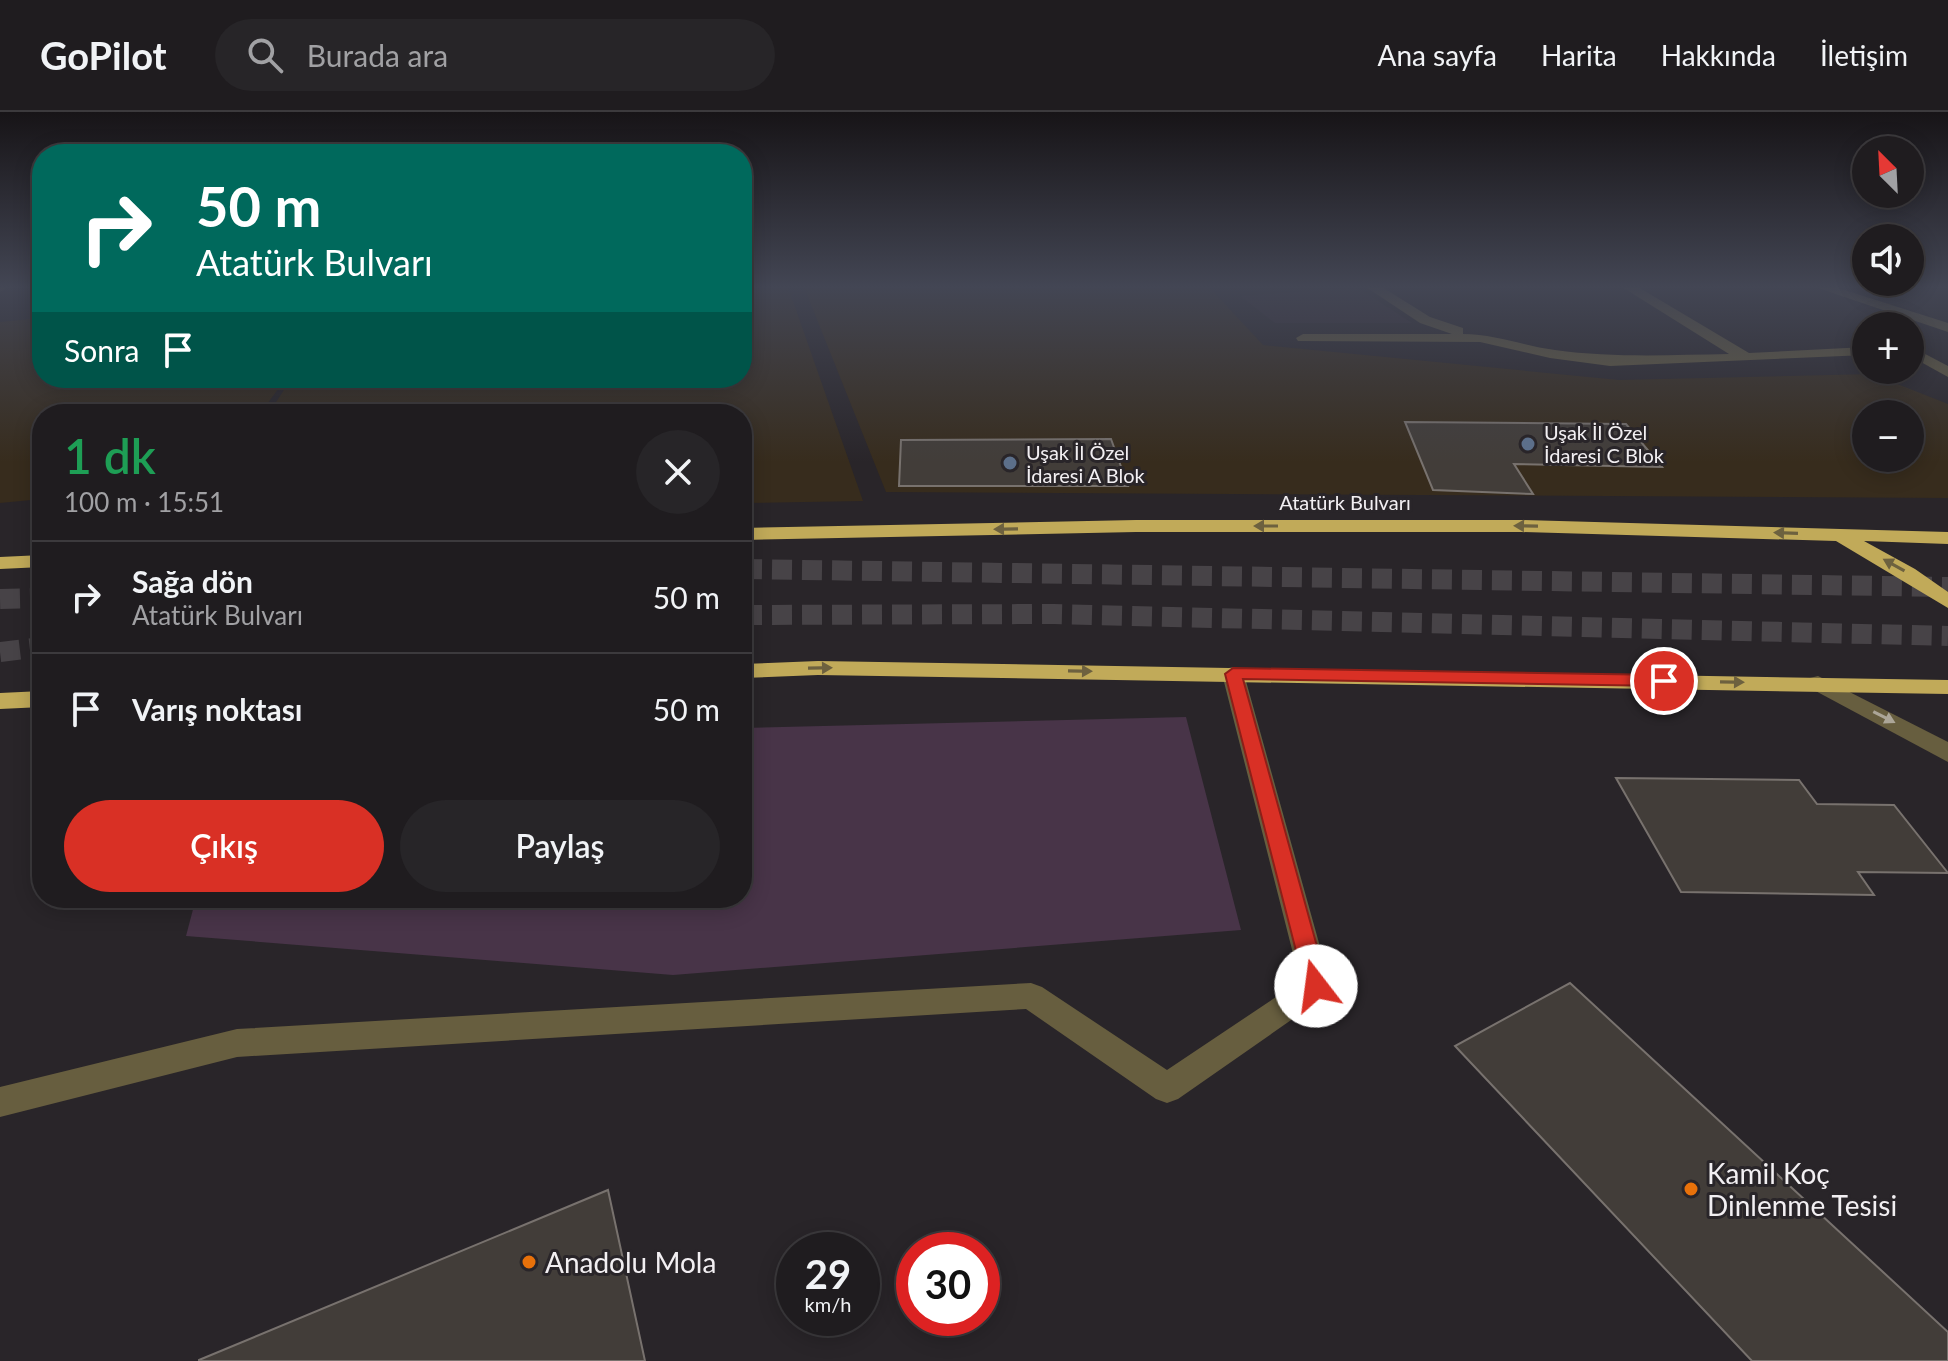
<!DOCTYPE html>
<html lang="tr">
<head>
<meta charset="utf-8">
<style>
	body { margin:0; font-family:Lato,sans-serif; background:#272528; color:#f1f3f6; height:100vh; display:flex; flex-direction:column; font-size:30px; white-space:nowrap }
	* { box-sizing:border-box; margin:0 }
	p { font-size:26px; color:#a1a1a4 }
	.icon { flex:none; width:44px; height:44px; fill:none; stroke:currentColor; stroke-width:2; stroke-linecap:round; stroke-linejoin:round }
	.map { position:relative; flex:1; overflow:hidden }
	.details { position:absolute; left:32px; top:292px; width:720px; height:504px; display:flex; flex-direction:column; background:#1f1c1f; border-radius:32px; box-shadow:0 4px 20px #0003,0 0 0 2px #3c3a3d }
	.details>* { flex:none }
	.hud { position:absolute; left:32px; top:32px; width:720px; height:244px; border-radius:32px; box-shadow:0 4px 20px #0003,0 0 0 2px #3c3a3d; background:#00695c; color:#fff; overflow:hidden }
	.needle { width:52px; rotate:336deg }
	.buttons { position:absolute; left:1852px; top:24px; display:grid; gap:16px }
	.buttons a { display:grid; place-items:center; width:72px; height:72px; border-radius:50%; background:#1f1c1f; box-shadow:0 4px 20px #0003,0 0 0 2px #3c3a3d; font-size:40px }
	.speed { position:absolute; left:776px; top:1120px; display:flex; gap:16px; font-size:40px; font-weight:700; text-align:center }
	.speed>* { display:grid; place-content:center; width:104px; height:104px; border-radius:50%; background:#1f1c1f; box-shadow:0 4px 20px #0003,0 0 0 2px #3c3a3d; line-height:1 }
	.speed small { font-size:20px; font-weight:400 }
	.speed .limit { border:12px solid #d22; background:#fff; color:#111 }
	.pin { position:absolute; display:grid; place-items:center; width:68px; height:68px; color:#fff; margin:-34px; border:4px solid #fff; border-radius:50%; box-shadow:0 2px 8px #0007 }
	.me { position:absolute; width:88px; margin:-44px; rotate:345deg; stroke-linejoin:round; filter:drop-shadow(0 0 6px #0008) }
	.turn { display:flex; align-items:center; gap:28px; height:168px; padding:0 32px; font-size:36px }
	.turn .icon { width:104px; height:104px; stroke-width:2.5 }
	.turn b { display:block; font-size:56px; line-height:68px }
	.then { display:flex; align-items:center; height:76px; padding:0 32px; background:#0003; gap:16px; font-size:30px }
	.round { display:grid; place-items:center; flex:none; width:84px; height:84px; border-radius:42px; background:#272528 }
	.headline { display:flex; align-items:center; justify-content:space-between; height:136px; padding:0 32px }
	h1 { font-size:48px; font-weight:600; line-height:60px; color:#1e9e55 }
	.cta { display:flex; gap:16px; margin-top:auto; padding:16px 32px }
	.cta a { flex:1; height:92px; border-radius:48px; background:#d93025; color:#fff; font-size:32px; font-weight:600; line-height:92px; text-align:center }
	.cta a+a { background:#272528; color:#f1f3f6 }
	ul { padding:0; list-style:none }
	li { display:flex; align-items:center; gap:24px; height:112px; padding:0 32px; border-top:2px solid #3c3a3d }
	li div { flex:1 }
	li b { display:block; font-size:30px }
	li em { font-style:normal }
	header { display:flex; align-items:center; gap:48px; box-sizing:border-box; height:112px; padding:0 40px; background:#1f1c1f; border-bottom:2px solid #3c3a3d }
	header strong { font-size:38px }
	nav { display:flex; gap:44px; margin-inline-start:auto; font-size:28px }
	.search { width:560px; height:72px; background:#272528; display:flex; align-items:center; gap:20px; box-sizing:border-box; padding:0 28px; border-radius:44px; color:#a1a1a4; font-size:30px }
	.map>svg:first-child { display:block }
	.commercial { fill:#372c1d; fill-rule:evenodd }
	.built { fill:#332a33 }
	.green { fill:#483448 }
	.building { fill:#423d39; stroke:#78726e; stroke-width:2 }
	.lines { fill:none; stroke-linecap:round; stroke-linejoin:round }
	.highway-tunnel { stroke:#474347; stroke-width:20; stroke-dasharray:20 10; stroke-linecap:butt }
	.minor { fill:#675e3f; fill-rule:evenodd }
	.highway { fill:#c1aa59; fill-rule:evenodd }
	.oneway { fill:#6d613f }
	.oneway2 { fill:#aca698 }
	.route { fill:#d93025; stroke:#8d1f18; stroke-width:2 }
	.service-dot { fill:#5c6f8a; stroke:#292529; stroke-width:3 }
	.food-dot { fill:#e8710a; stroke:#292529; stroke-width:3 }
	.labels { text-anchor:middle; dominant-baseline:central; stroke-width:6; stroke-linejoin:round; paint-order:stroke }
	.far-poi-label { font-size:20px; fill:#f2eff2; stroke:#292529; text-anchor:start }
	.far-street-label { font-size:20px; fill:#f2eff2; stroke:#292529 }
	.near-poi-label { font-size:28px; fill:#f2eff2; stroke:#292529; text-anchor:start }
</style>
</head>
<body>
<header>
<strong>GoPilot</strong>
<div class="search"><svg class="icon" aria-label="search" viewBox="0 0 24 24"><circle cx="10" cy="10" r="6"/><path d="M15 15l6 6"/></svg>Burada ara</div>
<nav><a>Ana sayfa</a><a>Harita</a><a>Hakkında</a><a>İletişim</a></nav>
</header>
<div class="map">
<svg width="1948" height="1249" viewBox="0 0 1948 1249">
	<rect width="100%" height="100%" fill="#292529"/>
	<!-- commercial -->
	<g class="commercial">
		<polygon points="742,175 788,175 863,389 742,391 742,302 268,302 292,266 742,266"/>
		<path d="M804,175H1209L1263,233L1619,268L1872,262L1948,292V386L886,380ZM1866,302H1910V346H1866Z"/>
		<polygon points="42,206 42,266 286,266 260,302 42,302 42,387 0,391 0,210"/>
	</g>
	<!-- built -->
	<polygon class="built" points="1357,175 1412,211 1275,211 1240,184"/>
	<!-- green -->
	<polygon class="green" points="1186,605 1241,818 673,863 186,824 196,786 742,786 742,616"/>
	<!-- building -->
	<g class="building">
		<polygon points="1405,310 1626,312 1662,355 1514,352 1533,382 1433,378"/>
		<polygon points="1111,327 1128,374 899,374 901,328"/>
		<polygon points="1616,666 1799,668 1817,692 1894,693 1948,761 1858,760 1874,783 1681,780"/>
		<polygon points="1570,871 1948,1220 1948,1249 1752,1249 1455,934"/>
		<polygon points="608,1078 645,1249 199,1249 199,1248"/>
	</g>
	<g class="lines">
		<!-- highway-tunnel -->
		<g class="highway-tunnel">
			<polyline points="742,457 1948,475"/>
			<polyline points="0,487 42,486"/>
			<polyline points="742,503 1054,502 1948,524"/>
			<polyline points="0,540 42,535"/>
		</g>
		<!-- minor -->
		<g class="minor">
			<polygon points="0,175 8,175 0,180"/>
			<path d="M1366,175H1382L1430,205L1463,216V222C1495,222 1524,234 1555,238C1613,246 1670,243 1729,242L1622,175H1638L1749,241L1866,235V243L1610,254L1550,246L1480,230L1298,229L1296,226L1303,222H1452L1420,211Z"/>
			<polygon points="1815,175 1835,175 1948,211 1948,220"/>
			<polygon points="1910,234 1948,254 1948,265 1910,244"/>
			<polygon points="1233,555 1241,557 1244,562 1331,874 1327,883 1178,987 1167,991 1156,987 1026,897 237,945 0,1005 0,975 237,917 1031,871 1042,875 1167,958 1300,869 1222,562 1225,557"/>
			<polygon points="1818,564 1948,630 1948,650 1810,576 1807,571 1810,566"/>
		</g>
		<!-- highway -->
		<g class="highway">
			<polygon points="1136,408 1521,408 1948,420 1948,432 1864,429 1915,457 1948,480 1948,496 1836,429 1521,420 1136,420 742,428 742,416"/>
			<polygon points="42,443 42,455 0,457 0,445"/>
			<polygon points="818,549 1948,568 1948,582 818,563 742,566 742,552"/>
			<polygon points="42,579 42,595 0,597 0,581"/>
		</g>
	</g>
	<!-- one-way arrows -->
	<defs><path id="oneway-solid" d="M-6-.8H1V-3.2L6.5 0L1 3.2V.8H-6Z" transform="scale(2)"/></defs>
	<g class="oneway">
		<use href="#oneway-solid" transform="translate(1266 414) rotate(180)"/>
		<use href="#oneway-solid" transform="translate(1526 414) rotate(-179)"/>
		<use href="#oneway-solid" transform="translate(1006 417) rotate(179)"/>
		<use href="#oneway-solid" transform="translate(1786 421) rotate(-178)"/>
		<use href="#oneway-solid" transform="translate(1894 453) rotate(-151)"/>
		<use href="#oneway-solid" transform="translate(820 556) rotate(-1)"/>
		<use href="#oneway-solid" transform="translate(1080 559) rotate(1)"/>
		<use href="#oneway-solid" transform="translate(1732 570) rotate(1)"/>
	</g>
	<use class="oneway2" href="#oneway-solid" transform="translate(1884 605) rotate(27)"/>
	<!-- sky -->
	<linearGradient id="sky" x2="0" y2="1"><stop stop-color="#171417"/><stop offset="0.5" stop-color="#434654"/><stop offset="1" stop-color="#434654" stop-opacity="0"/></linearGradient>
	<rect width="1948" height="350" fill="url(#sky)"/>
	<!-- route -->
	<polygon class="route" points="1233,556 1664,563 1672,569 1664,574 1243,567 1328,874 1324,880 1316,883 1308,880 1305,874 1225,562"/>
	<!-- markers -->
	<g class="service-dot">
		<circle cx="1528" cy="332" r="8"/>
		<circle cx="1010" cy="351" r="8"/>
	</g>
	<g class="food-dot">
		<circle cx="1691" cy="1077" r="8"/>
		<circle cx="529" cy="1150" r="8"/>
	</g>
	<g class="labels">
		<!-- far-poi labels -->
		<g class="far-poi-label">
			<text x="1544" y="320">Uşak İl Özel<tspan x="1544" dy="23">İdaresi C Blok</tspan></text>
			<text x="1026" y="340">Uşak İl Özel<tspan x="1026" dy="23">İdaresi A Blok</tspan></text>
		</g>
		<!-- far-street labels -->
		<g class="far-street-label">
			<text x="1345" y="390">Atatürk Bulvarı</text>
		</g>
		<!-- near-poi labels -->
		<g class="near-poi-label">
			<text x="1707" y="1061">Kamil Koç<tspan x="1707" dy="32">Dinlenme Tesisi</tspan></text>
			<text x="545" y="1150">Anadolu Mola</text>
		</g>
	</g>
</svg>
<div class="buttons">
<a><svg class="needle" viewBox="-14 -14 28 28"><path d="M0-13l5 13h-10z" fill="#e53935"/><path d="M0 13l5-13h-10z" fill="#a1a1a4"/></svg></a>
<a><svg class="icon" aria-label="sound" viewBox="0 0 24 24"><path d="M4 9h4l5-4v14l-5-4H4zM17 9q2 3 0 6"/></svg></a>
<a>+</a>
<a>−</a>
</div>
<div class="speed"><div>29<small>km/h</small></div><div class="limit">30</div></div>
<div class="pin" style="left:1664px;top:569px;background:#d93025"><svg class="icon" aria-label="arrive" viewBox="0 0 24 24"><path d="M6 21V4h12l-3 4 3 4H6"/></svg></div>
<svg class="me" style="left:1316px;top:874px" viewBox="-20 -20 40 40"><circle r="19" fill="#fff"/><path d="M0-13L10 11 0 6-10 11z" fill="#d93025"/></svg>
<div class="hud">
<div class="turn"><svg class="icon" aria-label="right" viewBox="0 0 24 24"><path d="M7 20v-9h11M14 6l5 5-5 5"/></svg><div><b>50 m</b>Atatürk Bulvarı</div></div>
<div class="then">Sonra<svg class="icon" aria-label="arrive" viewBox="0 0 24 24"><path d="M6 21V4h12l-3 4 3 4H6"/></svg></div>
</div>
<section class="details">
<div class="headline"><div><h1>1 dk</h1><p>100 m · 15:51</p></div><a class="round"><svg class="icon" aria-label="close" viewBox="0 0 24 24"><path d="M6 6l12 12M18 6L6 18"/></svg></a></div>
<ul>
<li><svg class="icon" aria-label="right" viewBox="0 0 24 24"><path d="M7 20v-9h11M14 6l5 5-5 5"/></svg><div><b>Sağa dön</b><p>Atatürk Bulvarı</p></div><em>50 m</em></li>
<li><svg class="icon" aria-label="arrive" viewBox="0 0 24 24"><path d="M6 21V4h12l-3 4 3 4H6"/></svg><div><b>Varış noktası</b></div><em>50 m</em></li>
</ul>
<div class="cta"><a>Çıkış</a><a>Paylaş</a></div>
</section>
</div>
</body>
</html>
